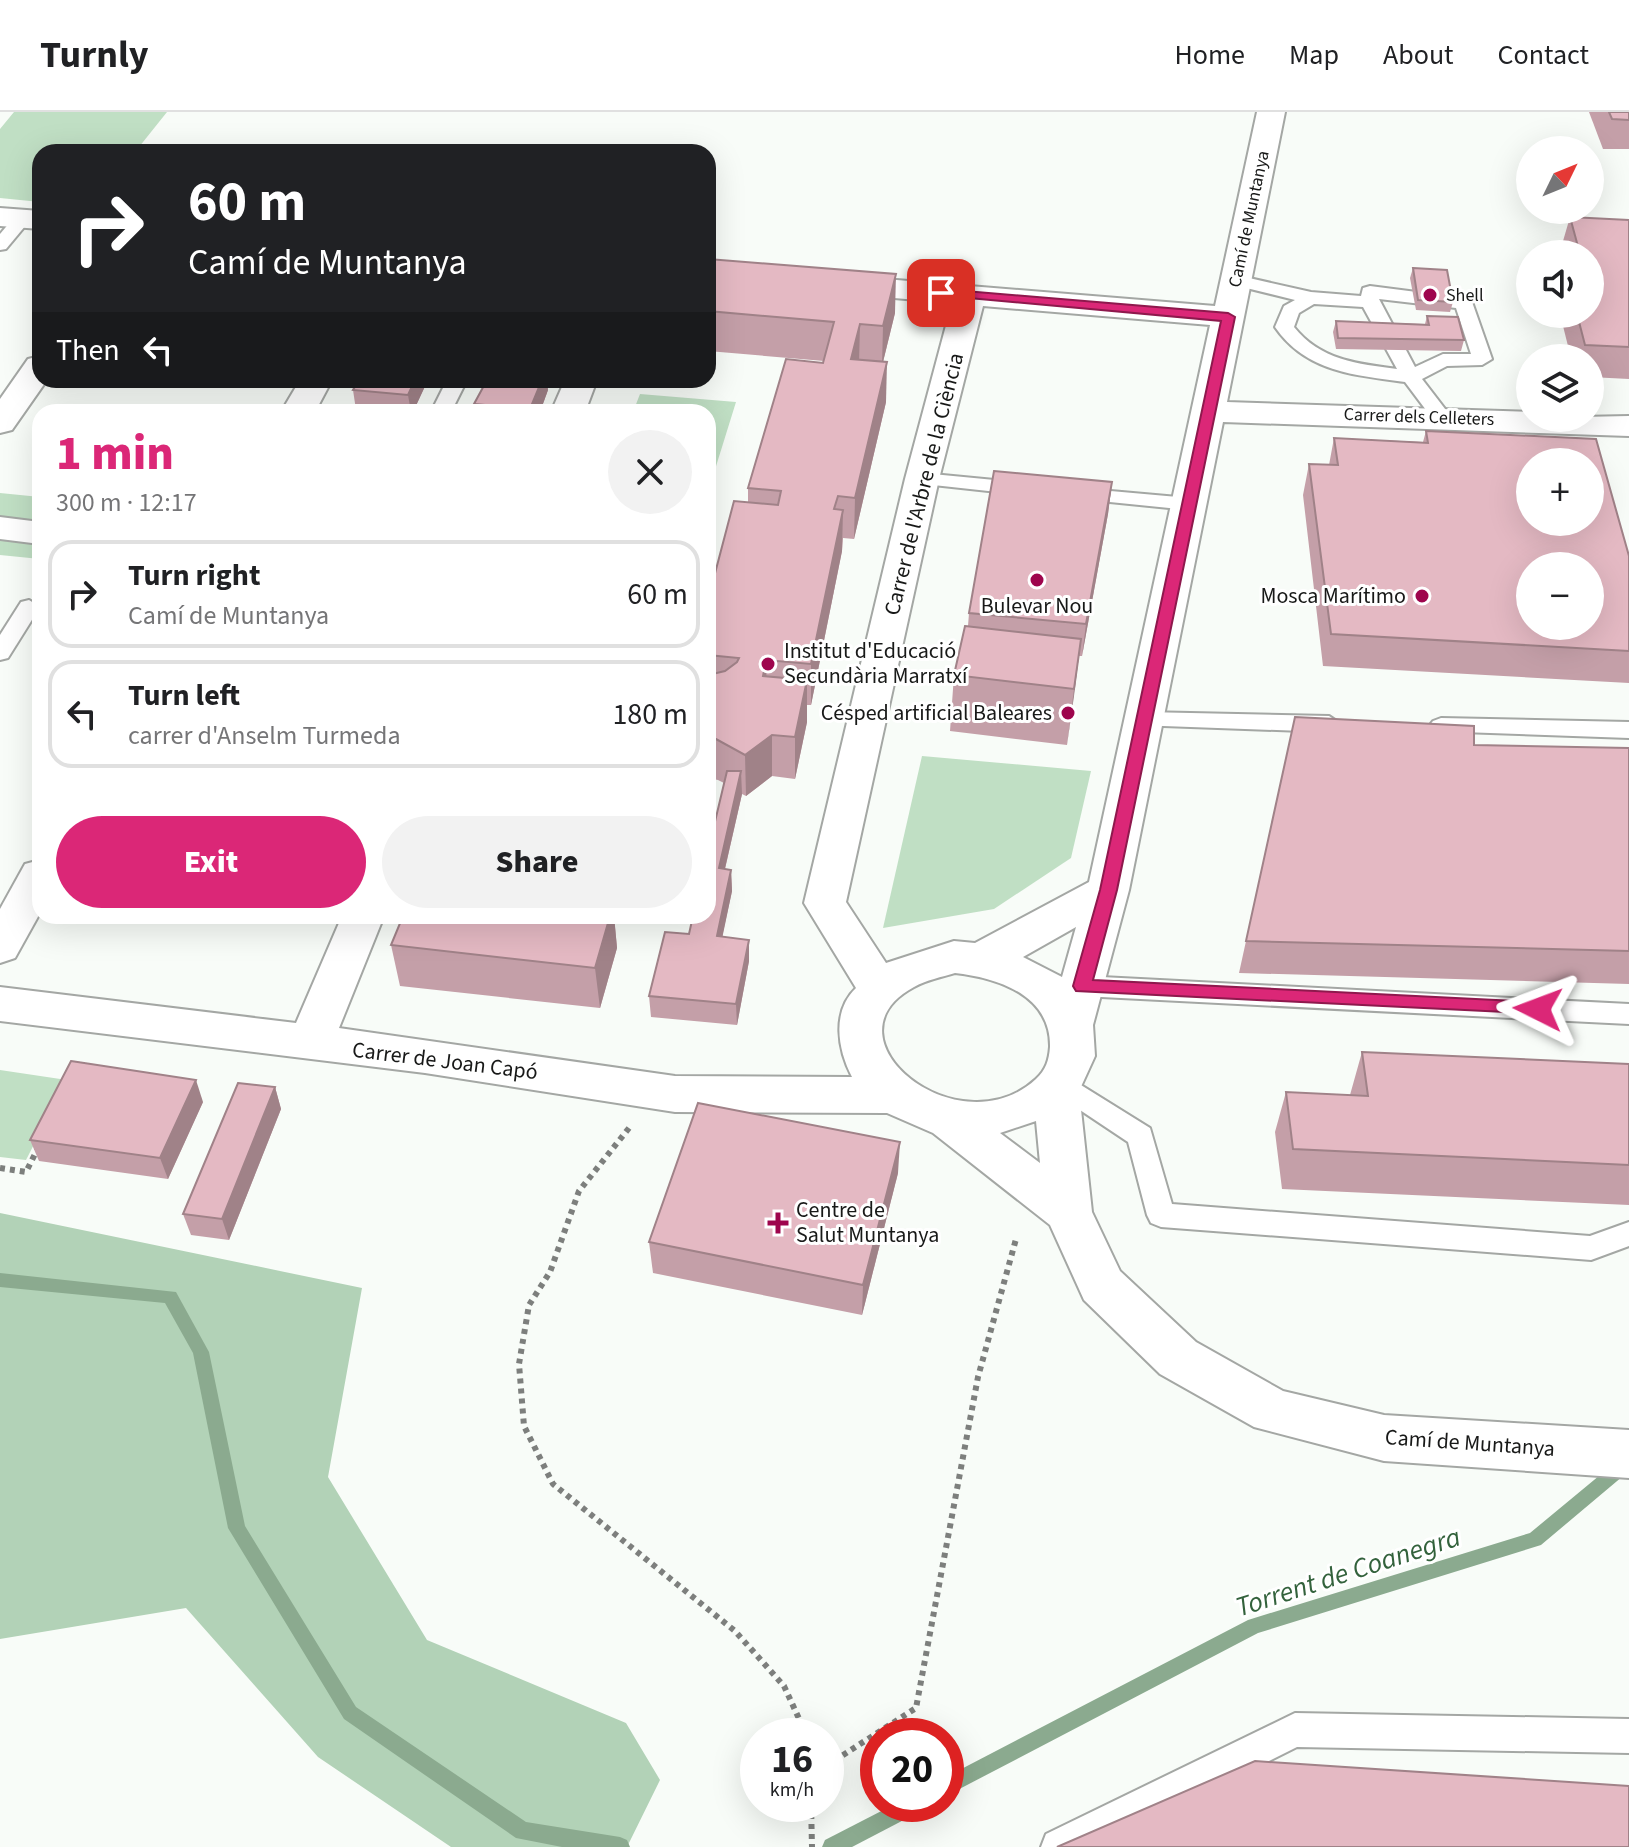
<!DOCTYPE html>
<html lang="en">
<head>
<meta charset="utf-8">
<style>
	body { margin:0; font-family:"Source Sans 3",sans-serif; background:#f2f2f2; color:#202124; height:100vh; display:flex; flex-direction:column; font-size:30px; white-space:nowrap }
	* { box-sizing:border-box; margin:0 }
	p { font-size:26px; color:#757577 }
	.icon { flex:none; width:44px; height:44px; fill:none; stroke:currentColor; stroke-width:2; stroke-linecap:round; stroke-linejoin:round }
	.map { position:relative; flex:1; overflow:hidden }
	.sheet { position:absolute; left:32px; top:292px; width:684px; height:520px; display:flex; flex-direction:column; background:#fff; border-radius:24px; box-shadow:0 8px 32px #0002 }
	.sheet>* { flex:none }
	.hud { position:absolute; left:32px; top:32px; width:684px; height:244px; border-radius:24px; box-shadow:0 8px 32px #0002; background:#202124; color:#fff; overflow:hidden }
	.needle { width:52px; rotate:47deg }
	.buttons { position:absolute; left:1516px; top:24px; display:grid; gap:16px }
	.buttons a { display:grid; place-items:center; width:88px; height:88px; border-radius:50%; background:#fff; box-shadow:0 8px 32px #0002; font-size:40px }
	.speed { position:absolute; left:740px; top:1606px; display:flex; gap:16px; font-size:40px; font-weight:700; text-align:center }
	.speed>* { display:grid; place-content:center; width:104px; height:104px; border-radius:50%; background:#fff; box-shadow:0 8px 32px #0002; line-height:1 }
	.speed small { font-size:20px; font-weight:400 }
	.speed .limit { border:12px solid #d22; background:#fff; color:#111 }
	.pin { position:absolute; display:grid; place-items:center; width:68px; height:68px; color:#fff; margin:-34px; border-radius:16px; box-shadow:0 4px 12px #0006 }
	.me { position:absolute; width:88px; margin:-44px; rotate:273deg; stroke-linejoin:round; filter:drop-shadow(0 0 6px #0008) }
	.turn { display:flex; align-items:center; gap:28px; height:168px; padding:0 24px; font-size:36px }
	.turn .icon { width:104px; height:104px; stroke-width:2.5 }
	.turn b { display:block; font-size:56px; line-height:68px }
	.then { display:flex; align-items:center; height:76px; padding:0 24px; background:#0003; gap:16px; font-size:30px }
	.round { display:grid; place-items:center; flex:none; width:84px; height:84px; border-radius:42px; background:#f2f2f2 }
	.head { display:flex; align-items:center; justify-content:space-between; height:136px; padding:0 24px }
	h1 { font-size:48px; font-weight:800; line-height:60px; color:#db2777 }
	.primary-button { display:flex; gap:16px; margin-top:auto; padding:16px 24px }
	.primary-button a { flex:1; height:92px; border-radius:48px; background:#db2777; color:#fff; font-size:32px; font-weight:800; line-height:92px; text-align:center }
	.primary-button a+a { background:#f2f2f2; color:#202124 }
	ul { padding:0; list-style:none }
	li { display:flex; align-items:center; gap:24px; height:108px; margin:0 16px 12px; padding:0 8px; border:4px solid #e0e0e0; border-radius:24px }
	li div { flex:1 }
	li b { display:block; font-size:30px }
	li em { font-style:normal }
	header { display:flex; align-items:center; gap:48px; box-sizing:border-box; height:112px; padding:0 40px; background:#fff; border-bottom:2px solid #e0e0e0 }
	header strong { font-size:38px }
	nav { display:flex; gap:44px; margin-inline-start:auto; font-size:28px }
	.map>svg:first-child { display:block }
	.green { fill:#c0dfc4 }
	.forest { fill:#b2d2b7 }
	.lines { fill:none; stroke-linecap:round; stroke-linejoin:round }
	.stream { fill:#8baa8f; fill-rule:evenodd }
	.lane-casing { stroke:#a4a7a4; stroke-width:4 }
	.street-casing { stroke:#a4a7a4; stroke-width:4 }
	.path { stroke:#7d7f7d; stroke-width:6; stroke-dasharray:5 5; stroke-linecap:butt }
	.lane { fill:#fff; fill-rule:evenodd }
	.street { fill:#fff; fill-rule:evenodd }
	.wall { fill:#c49fa8 }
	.shaded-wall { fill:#a08288 }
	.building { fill:#e4b9c3; stroke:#a08288; stroke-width:2; fill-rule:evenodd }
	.route { fill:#db2777; stroke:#8e194d; stroke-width:2 }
	.poi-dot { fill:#9e054d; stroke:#fff; stroke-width:3 }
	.labels { text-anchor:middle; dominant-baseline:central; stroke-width:6; stroke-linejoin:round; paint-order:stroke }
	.far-street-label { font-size:18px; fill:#181918; stroke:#fff }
	.far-poi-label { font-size:18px; fill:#181918; stroke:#fff; text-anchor:start }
	.street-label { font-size:22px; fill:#181918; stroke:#fff }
	.poi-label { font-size:22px; fill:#181918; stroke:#fff; text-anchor:end }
	.near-water-label { font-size:28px; font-style:italic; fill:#33623c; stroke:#fff }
</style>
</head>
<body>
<header>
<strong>Turnly</strong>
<nav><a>Home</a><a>Map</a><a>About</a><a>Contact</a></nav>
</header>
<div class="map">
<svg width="1629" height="1735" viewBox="0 0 1629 1735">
	<rect width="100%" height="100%" fill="#f8fcf8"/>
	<!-- green -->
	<g class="green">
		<polygon points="14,0 167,0 135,40 40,40 40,90 0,86 0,17"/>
		<polygon points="640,282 736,290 708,380 708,300 633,300"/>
		<polygon points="0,381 40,385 40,447 0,443"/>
		<polygon points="922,644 1091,659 1071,746 994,797 883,816"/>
		<polygon points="0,958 67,968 26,1048 0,1045"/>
	</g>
	<!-- forest -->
	<polygon class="forest" points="0,1101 362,1176 328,1365 427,1528 626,1611 660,1668 627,1735 451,1735 318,1645 186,1496 0,1527"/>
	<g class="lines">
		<!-- stream -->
		<g class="stream">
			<polygon points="0,1161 176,1180 209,1240 245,1414 356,1595 526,1710 620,1725 627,1728 630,1735 562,1735 516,1726 344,1607 228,1416 193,1241 165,1191 0,1175"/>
			<polygon points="1629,1341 1629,1359 1541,1433 1258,1521 946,1684 946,1665 1248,1508 1530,1421 1623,1344"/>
			<polygon points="895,1692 923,1692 921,1699 852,1735 822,1735 825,1728"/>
		</g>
		<!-- lane casing -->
		<g class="lane-casing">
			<g id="lane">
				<polygon points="22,102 31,107 6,137 0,138 0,122 16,103"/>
				<path d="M1236,163L1311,180L1361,184L1363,176L1370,174L1471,187L1492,247L1482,253L1447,254L1422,267L1452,306L1449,310H1435L1405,270C1354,263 1306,260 1275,215L1284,194L1295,188L1230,172V164ZM1379,187L1456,196L1471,242H1443L1415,255ZM1314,192L1363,195L1397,257C1358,252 1320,248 1294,215L1299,201Z"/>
				<polygon points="447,268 467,268 451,300 431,300"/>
				<polygon points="922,361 1026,371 1036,377 1026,383 915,371 912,367 915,363"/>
				<polygon points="1077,376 1189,386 1199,392 1189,398 1070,386 1067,382"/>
				<polygon points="29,488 40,495 8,546 0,548 0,523 21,490"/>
				<polygon points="1144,600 1329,604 1341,612 1329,620 1136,613 1132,608"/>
				<polygon points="1441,606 1629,610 1629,626 1433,619 1429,614 1433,609"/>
				<polygon points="1082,864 1629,892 1629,912 1082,884 1073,881 1069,874 1073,867"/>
				<polygon points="1060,960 1150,1016 1172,1092 1590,1124 1629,1110 1629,1134 1591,1148 1161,1115 1151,1111 1147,1103 1128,1030 1050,978 1046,971 1050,964"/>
				<polygon points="1295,1601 1629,1607 1629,1641 1297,1635 1097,1735 1041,1735 1046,1722"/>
			</g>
		</g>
		<!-- street casing -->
		<g class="street-casing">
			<g id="street">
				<path d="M1257,0H1285L1227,290L1530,300V306L1629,304V324L1223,310L1129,778L1093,913L1095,944L1079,979L1092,1100L1120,1159L1196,1230L1283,1279L1384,1303L1629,1318V1366L1384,1349L1254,1315L1160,1262L1084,1188L1050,1113L933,1021L887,1001L675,1000L425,961L0,909V875L296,911L342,804H384L339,916L675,964L852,965C838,938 831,900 856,876L804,791L905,367L952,191L836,181L825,179L820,172L825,165L836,163L1215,194ZM983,194L1210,213L1089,770L975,831L954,829L886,851L846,790L939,367ZM1076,815L1062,865L1023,845ZM955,861C998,866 1051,883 1050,935C1049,948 1046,958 1036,967C959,1038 819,926 914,875C926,868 942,865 955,861ZM1036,1009L1040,1051L1000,1021Z"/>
				<polygon points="0,96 40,99 40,117 0,114"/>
				<polygon points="40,244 40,268 47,268 12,318 0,321 0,287 28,247"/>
				<polygon points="300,268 332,268 315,300 281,300"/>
				<polygon points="565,268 597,268 585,300 551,300"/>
				<polygon points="0,405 40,410 40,432 0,427"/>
				<polygon points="40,748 40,801 15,846 0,851 0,797 25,752"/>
			</g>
		</g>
		<!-- path -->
		<g class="path">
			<polyline points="629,1016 579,1079 550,1160 529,1193 519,1252 524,1314 553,1372 735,1519 784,1574 807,1624"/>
			<polyline points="0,1056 26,1060 37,1038"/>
			<polyline points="826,1654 916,1596 978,1265 1016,1127"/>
			<polyline points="811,1692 812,1735"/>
		</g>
		<!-- lane -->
		<use href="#lane" class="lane"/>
		<!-- street -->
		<use href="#street" class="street"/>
	</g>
	<!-- wall -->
	<g class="wall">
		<polygon points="1589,0 1629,0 1629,37 1603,37"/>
		<polygon points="1570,105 1629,108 1629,267 1590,265 1590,246 1571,246 1560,202 1590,202 1590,142 1563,142 1561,136"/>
		<polygon points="708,147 895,201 883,250 886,290 854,427 843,426 842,439 811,593 807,593 807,610 795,667 772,664 746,684 742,682 725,757 731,758 732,779 722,825 749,849 737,913 651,905 649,884 689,822 724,671 718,668 708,666 708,488 748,391 748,376 824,249 708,239"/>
		<polygon points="1413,156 1453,190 1450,200 1416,198 1410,166"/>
		<polygon points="1427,204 1464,228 1461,239 1336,237 1333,220 1336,209 1425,212"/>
		<polygon points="359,268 427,268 427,270 413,300 345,300 356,298 353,278"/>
		<polygon points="487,268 556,268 555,270 547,269 548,278 540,300 475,300 474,292"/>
		<polygon points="1426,319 1629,444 1629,571 1323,554 1303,383 1309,352 1329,353 1334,326 1423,330"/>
		<polygon points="1112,370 1108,402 1082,544 1079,544 1067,633 950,619 954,563 968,514 969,501"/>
		<polygon points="1295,605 1474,633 1629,636 1629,872 1239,861"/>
		<polygon points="403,804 614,804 617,836 600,896 400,874 391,833"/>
		<polygon points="1362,940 1629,952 1629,1093 1282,1077 1275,1020 1286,980 1350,983"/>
		<polygon points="275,975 281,997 229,1128 191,1123 183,1102"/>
		<polygon points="203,990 168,1067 39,1049 30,1028"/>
		<polygon points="898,1061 862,1203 653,1161 649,1130"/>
	</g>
	<!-- shaded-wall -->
	<g class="shaded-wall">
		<polygon points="896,162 895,201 882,254 883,214"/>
		<polygon points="860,212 859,252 851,247"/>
		<polygon points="887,250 886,290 854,427 855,386"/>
		<polygon points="415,268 427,268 427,270 413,300 411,300 408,283"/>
		<polygon points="542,268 547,268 548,278 540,300 531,300 530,297"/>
		<polygon points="1112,370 1108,402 1082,544 1086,512"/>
		<polygon points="843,398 842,439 811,593 811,552"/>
		<polygon points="1081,527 1074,584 1067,633 1074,577"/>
		<polygon points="766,548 767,589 763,564"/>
		<polygon points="807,568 807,610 795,667 795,625"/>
		<polygon points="772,623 772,664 746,684 745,643"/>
		<polygon points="741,659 742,682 720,778 719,756"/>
		<polygon points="731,758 732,779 718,846 717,824"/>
		<polygon points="610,804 614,804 617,836 600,896 595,856"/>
		<polygon points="749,828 749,849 737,913 736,892"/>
		<polygon points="196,968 203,990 168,1067 160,1046"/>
		<polygon points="275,975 281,997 229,1128 222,1107"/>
		<polygon points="900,1030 898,1061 862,1203 863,1173"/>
	</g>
	<!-- building -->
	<g class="building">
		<polygon points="1609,0 1629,0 1629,8 1612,7"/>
		<polygon points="1570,105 1629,108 1629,235 1585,233 1577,202 1590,202 1590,142 1580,142"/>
		<polygon points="708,147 896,162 883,214 860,212 851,247 887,250 855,386 838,384 834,397 843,398 811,552 766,548 763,564 807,568 795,625 772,623 745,643 716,627 708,625 708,563 725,559 737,550 739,546 708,543 708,488 734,389 778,393 781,379 748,376 786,247 823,251 834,210 708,199"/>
		<polygon points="1413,156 1447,158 1453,190 1418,188"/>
		<polygon points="1427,204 1458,205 1464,228 1338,226 1336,209 1429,213"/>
		<polygon points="359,268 415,268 408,283 353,278"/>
		<polygon points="487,268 542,268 530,297 474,292"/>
		<polygon points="347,297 377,300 345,300"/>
		<path d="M1426,319L1596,327L1629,444V539L1331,522L1309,352L1338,353L1334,326L1428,331ZM1530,350H1590V410H1530ZM1530,454H1590V514H1530Z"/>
		<polygon points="994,359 1112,370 1086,512 969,501"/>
		<polygon points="965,514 1081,527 1074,577 954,563"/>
		<polygon points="1295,605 1474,614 1474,633 1629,636 1629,839 1246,829"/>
		<polygon points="727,659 741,659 719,756 731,758 717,824 749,828 736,892 649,884 665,820 689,822 693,804 708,804 708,739"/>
		<polygon points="403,804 610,804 595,856 391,833"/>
		<polygon points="1362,940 1629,952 1629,1053 1293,1037 1286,980 1368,984"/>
		<polygon points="71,949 196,968 160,1046 30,1028"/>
		<polygon points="238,971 275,975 222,1107 183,1102"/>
		<polygon points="698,991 900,1030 863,1173 649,1130"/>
		<polygon points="1255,1649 1629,1674 1629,1735 1057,1735"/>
	</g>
	<!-- route -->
	<polygon class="route" points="941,177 1228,201 1235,205 1117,778 1093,868 1538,890 1544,892 1544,902 1076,879 1073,874 1100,778 1221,209 936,183 935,181"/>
	<!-- markers -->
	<g class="poi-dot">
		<circle cx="1430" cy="183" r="8"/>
		<circle cx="1037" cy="468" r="8"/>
		<circle cx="1422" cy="484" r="8"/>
		<circle cx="768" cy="552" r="8"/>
		<circle cx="1068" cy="601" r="8"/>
		<path d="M774 1099h8v8h8v8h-8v8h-8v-8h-8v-8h8z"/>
	</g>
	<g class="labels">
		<!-- far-street labels -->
		<g class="far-street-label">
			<text transform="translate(1249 107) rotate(-78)">Camí de Muntanya</text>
			<text transform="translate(1419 305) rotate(2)">Carrer dels Celleters</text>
		</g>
		<!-- far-poi labels -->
		<g class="far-poi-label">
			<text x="1446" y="183">Shell</text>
		</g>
		<!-- street labels -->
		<g class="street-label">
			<text transform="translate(924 372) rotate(-76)">Carrer de l'Arbre de la Ciència</text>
			<text transform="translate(445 949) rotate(7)">Carrer de Joan Capó</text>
			<text transform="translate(1470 1331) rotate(4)">Camí de Muntanya</text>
		</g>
		<!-- poi labels -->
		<g class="poi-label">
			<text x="1406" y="484">Mosca Marítimo</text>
			<text x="1037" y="494" text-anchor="middle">Bulevar Nou</text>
			<text x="784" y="539" text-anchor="start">Institut d'Educació<tspan x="784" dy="25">Secundària Marratxí</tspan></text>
			<text x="1052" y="601">Césped artificial Baleares</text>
			<text x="796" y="1098" text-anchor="start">Centre de<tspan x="796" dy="25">Salut Muntanya</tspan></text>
		</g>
		<!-- near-water labels -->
		<g class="near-water-label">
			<text transform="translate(1348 1460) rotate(-18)">Torrent de Coanegra</text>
		</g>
	</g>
</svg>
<div class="buttons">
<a><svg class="needle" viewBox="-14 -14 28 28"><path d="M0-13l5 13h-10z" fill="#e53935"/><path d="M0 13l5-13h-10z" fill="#757577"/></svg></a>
<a><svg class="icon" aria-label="sound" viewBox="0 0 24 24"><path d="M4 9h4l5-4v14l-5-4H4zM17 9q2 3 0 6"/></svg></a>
<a><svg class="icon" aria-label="layers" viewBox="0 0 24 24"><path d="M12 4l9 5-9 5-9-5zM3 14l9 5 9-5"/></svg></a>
<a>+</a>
<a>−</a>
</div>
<div class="speed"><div>16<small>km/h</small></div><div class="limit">20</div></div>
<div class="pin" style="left:941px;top:181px;background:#d93025"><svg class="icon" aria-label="arrive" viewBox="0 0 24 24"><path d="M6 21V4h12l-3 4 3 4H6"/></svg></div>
<svg class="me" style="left:1538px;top:897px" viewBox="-20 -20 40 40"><path d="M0-17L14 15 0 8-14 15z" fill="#db2777" stroke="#fff" stroke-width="4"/></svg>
<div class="hud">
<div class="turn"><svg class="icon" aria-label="right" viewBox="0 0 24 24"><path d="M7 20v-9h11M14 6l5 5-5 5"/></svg><div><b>60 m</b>Camí de Muntanya</div></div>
<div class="then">Then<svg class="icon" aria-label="left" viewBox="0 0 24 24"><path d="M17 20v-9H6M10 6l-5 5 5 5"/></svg></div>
</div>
<section class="sheet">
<div class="head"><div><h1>1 min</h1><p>300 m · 12:17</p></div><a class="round"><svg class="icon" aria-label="close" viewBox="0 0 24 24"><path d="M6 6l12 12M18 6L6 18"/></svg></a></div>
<ul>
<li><svg class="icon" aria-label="right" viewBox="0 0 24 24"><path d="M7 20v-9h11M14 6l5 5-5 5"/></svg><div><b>Turn right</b><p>Camí de Muntanya</p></div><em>60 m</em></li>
<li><svg class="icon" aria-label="left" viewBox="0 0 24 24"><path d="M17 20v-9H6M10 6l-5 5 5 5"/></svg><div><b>Turn left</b><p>carrer d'Anselm Turmeda</p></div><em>180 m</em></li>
</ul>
<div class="primary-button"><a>Exit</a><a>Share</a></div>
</section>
</div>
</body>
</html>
